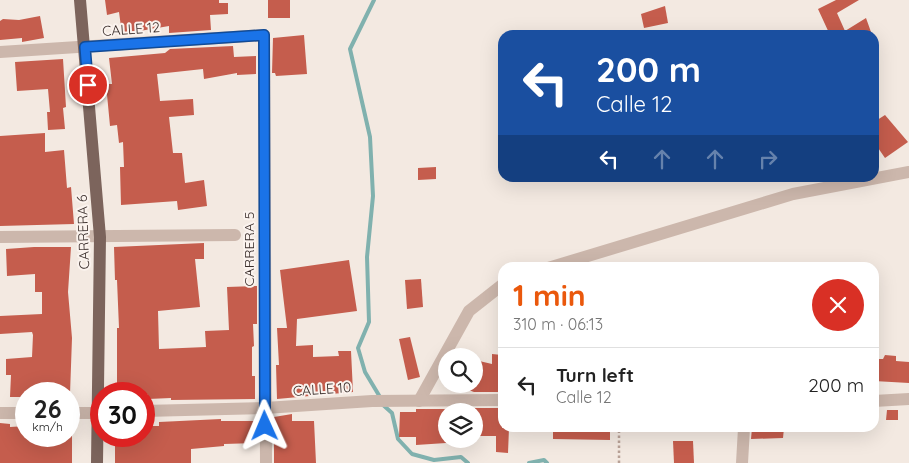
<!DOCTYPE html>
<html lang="en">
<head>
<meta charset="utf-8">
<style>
	body { margin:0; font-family:Quicksand,sans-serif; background:#f6f6f6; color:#222; height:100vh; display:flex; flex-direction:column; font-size:19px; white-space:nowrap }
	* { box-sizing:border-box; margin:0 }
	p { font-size:16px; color:#767676 }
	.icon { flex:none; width:28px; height:28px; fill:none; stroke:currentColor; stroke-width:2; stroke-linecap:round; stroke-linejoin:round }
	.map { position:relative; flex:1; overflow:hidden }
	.panel { position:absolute; left:498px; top:262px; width:381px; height:170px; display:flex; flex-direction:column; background:#fff; border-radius:15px; box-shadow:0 5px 20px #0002 }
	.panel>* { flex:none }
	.hud { position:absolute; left:498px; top:30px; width:381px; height:152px; border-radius:15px; box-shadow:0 5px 20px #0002; background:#1a4fa0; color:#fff; overflow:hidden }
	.buttons { position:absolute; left:438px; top:348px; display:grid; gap:10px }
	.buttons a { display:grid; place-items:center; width:45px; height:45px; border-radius:50%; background:#fff; box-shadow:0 5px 20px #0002; font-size:25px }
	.speed { position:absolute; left:15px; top:382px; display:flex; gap:10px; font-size:25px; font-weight:700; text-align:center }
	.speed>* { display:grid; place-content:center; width:65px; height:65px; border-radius:50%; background:#fff; box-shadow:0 5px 20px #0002; line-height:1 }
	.speed small { font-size:12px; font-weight:400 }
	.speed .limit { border:8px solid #d22; background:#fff; color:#111 }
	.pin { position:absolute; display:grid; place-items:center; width:42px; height:42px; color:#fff; margin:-21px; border:2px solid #fff; border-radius:50%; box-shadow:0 1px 5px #0007 }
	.me { position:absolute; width:55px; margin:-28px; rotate:359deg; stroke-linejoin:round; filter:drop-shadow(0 0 4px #0008) }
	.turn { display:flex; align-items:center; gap:18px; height:105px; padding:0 15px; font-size:22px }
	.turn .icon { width:65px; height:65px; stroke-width:2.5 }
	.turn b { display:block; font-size:35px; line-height:42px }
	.lanes { display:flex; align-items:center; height:48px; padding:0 15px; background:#0003; justify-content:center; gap:25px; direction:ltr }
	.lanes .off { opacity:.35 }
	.round { display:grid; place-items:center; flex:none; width:52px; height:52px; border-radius:26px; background:#f6f6f6 }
	.summary { display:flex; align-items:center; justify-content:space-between; height:85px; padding:0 15px }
	h1 { font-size:30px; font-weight:700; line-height:38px; color:#ea580c }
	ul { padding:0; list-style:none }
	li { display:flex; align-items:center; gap:15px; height:75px; padding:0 15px; border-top:1px solid #e0e0e0 }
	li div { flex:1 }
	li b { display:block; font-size:19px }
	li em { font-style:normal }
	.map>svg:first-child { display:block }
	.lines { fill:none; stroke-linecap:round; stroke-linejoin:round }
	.stream { stroke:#80b1ae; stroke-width:4 }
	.building { fill:#c55d4d }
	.path { stroke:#b8a196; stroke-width:2.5; stroke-dasharray:2.5 2.5; stroke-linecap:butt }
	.street { stroke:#ccb7ac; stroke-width:12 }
	.primary { stroke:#7c645c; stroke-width:12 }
	.route-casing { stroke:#114b97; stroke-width:12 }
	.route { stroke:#1a73e8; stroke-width:9 }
	.labels { text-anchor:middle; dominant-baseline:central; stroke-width:4; stroke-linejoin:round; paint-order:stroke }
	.street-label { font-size:14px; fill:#3a2e2b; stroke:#fbf3ee }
</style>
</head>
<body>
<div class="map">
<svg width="909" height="463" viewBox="0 0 909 463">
	<rect width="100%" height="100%" fill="#f3e9e1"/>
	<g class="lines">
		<!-- stream -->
		<g class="stream">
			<polyline points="374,0 350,49 370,137 373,196 367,257 369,322 358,348 365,372 380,397"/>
			<polyline points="382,404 392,413 398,439 412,454 434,460 461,457 468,463"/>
			<polyline points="529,463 544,460 547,463"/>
		</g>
	</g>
	<!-- building -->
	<g class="building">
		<polygon points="105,0 219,0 219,3 228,3 228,14 210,15 211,30 169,33 169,26 122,34 119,12 107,15"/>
		<rect x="268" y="0" width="22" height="18"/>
		<polygon points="836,0 859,0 837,13 845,31 866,18 871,32 867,35 830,35 818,9"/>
		<polygon points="665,6 668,23 644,28 641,14"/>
		<polygon points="40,16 44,38 22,42 22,38 0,40 0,21 3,19 19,20"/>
		<polygon points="304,35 307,74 276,76 275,73 272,73 273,38"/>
		<polygon points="233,46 234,57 256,56 256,74 237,75 237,73 204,79 203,69 157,74 160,101 193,99 194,115 169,117 173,153 182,153 185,183 204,180 207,206 178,210 177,201 121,205 120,167 124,167 123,142 119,143 117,125 110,126 106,84 112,84 109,58 165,53 170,49"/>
		<polygon points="63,59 66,107 63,108 65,129 48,130 47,112 50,112 48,89 17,91 15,62"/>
		<polygon points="885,115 908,142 885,158 874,142 874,122"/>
		<polygon points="45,133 45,152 64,150 67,188 71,187 74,224 0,226 0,136"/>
		<polygon points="436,167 436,179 418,180 418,168"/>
		<polygon points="204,243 204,259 195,259 200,307 158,311 159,349 206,347 205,331 229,330 227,287 257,286 257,324 253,324 254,346 252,347 252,376 255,376 255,399 171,400 171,398 148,399 148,394 117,394 117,328 119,328 117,280 115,280 114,247"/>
		<polygon points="34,247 71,247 68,292 72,338 70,394 26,394 26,397 10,397 11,375 6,375 6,359 32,357 33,335 32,332 0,334 0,316 42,314 42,292 35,292 35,274 7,276 6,249"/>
		<polygon points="349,260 357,311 297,319 296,346 313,345 313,357 339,356 338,351 351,351 353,392 277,399 276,365 279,365 277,328 287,328 280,270"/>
		<polygon points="421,279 423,307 407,309 405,280"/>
		<polygon points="410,337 420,377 408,380 399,339"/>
		<polygon points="492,354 502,355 502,392 474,392 455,385 474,384 475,360 492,364"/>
		<polygon points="885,355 896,356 896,361 909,362 909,383 874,381 874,359 883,359"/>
		<polygon points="475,408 502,408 502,428 509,428 508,453 496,452 496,436 475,436"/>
		<polygon points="416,409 446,409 446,443 416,445 416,437 399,437 400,412 416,412"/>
		<polygon points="887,410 898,410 898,420 886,420"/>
		<polygon points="292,414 292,421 314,421 316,463 274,463 274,417"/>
		<polygon points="221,419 221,421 258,421 258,443 224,444 224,446 191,449 191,463 115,463 115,436 144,436 144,426 159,426 159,422"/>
		<polygon points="0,423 10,424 10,427 26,426 26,436 72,436 72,463 0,463"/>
		<polygon points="553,428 610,428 610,440 553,439"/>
		<polygon points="752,428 784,428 783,438 751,439"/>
		<polygon points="673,441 693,441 694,463 674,463"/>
	</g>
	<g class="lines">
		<!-- path -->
		<polyline class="path" points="619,463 619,428"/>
		<!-- street -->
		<g class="street">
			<polyline points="0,52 264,35 266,463"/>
			<polyline points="0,237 235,235"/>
			<polyline points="548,268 793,194 909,172"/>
			<polyline points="419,401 469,311 502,285"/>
			<polyline points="874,401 909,399"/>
			<polyline points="144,411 265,408 372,401 502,400"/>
			<polyline points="0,413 26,413"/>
			<polyline points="69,413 101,413"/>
			<polyline points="742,463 744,428"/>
		</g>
		<!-- primary -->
		<polyline class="primary" points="80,0 100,237 97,463"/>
	</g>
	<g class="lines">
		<!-- route casing -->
		<g class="route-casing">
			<polyline id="route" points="88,85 85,47 264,35 265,426"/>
		</g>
		<!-- route -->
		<use href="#route" class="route"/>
	</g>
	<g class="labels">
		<!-- street labels -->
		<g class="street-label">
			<text transform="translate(131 29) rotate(-4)">CALLE 12</text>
			<text transform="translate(83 232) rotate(-92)">CARRERA 6</text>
			<text transform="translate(249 249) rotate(-90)">CARRERA 5</text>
			<text transform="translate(322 389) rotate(-4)">CALLE 10</text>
		</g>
	</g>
</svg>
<div class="buttons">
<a><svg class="icon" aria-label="search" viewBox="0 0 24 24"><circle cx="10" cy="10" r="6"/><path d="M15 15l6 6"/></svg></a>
<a><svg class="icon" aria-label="layers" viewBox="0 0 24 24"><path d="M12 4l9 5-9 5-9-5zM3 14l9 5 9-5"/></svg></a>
</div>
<div class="speed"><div>26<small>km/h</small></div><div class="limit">30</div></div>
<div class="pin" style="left:88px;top:85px;background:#d93025"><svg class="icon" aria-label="arrive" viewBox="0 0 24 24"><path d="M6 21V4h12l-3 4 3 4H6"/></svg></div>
<svg class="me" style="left:265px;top:426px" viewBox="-20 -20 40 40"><path d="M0-17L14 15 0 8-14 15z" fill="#1a73e8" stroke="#fff" stroke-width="4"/></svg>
<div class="hud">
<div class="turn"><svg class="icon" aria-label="left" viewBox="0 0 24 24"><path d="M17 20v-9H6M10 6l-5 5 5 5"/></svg><div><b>200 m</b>Calle 12</div></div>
<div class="lanes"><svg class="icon" aria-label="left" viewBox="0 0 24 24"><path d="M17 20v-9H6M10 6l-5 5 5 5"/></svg><svg class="icon off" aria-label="ahead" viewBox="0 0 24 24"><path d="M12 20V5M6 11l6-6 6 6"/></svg><svg class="icon off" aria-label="ahead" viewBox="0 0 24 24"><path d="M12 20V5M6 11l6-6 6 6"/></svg><svg class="icon off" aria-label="right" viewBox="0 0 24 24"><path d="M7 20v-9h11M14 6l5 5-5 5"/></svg></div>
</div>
<section class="panel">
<div class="summary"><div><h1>1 min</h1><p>310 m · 06:13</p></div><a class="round" style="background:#d93025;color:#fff"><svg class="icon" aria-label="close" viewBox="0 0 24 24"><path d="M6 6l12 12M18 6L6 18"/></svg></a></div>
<ul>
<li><svg class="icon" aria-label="left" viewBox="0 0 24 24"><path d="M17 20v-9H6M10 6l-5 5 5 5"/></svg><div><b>Turn left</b><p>Calle 12</p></div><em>200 m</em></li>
</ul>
</section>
</div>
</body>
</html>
